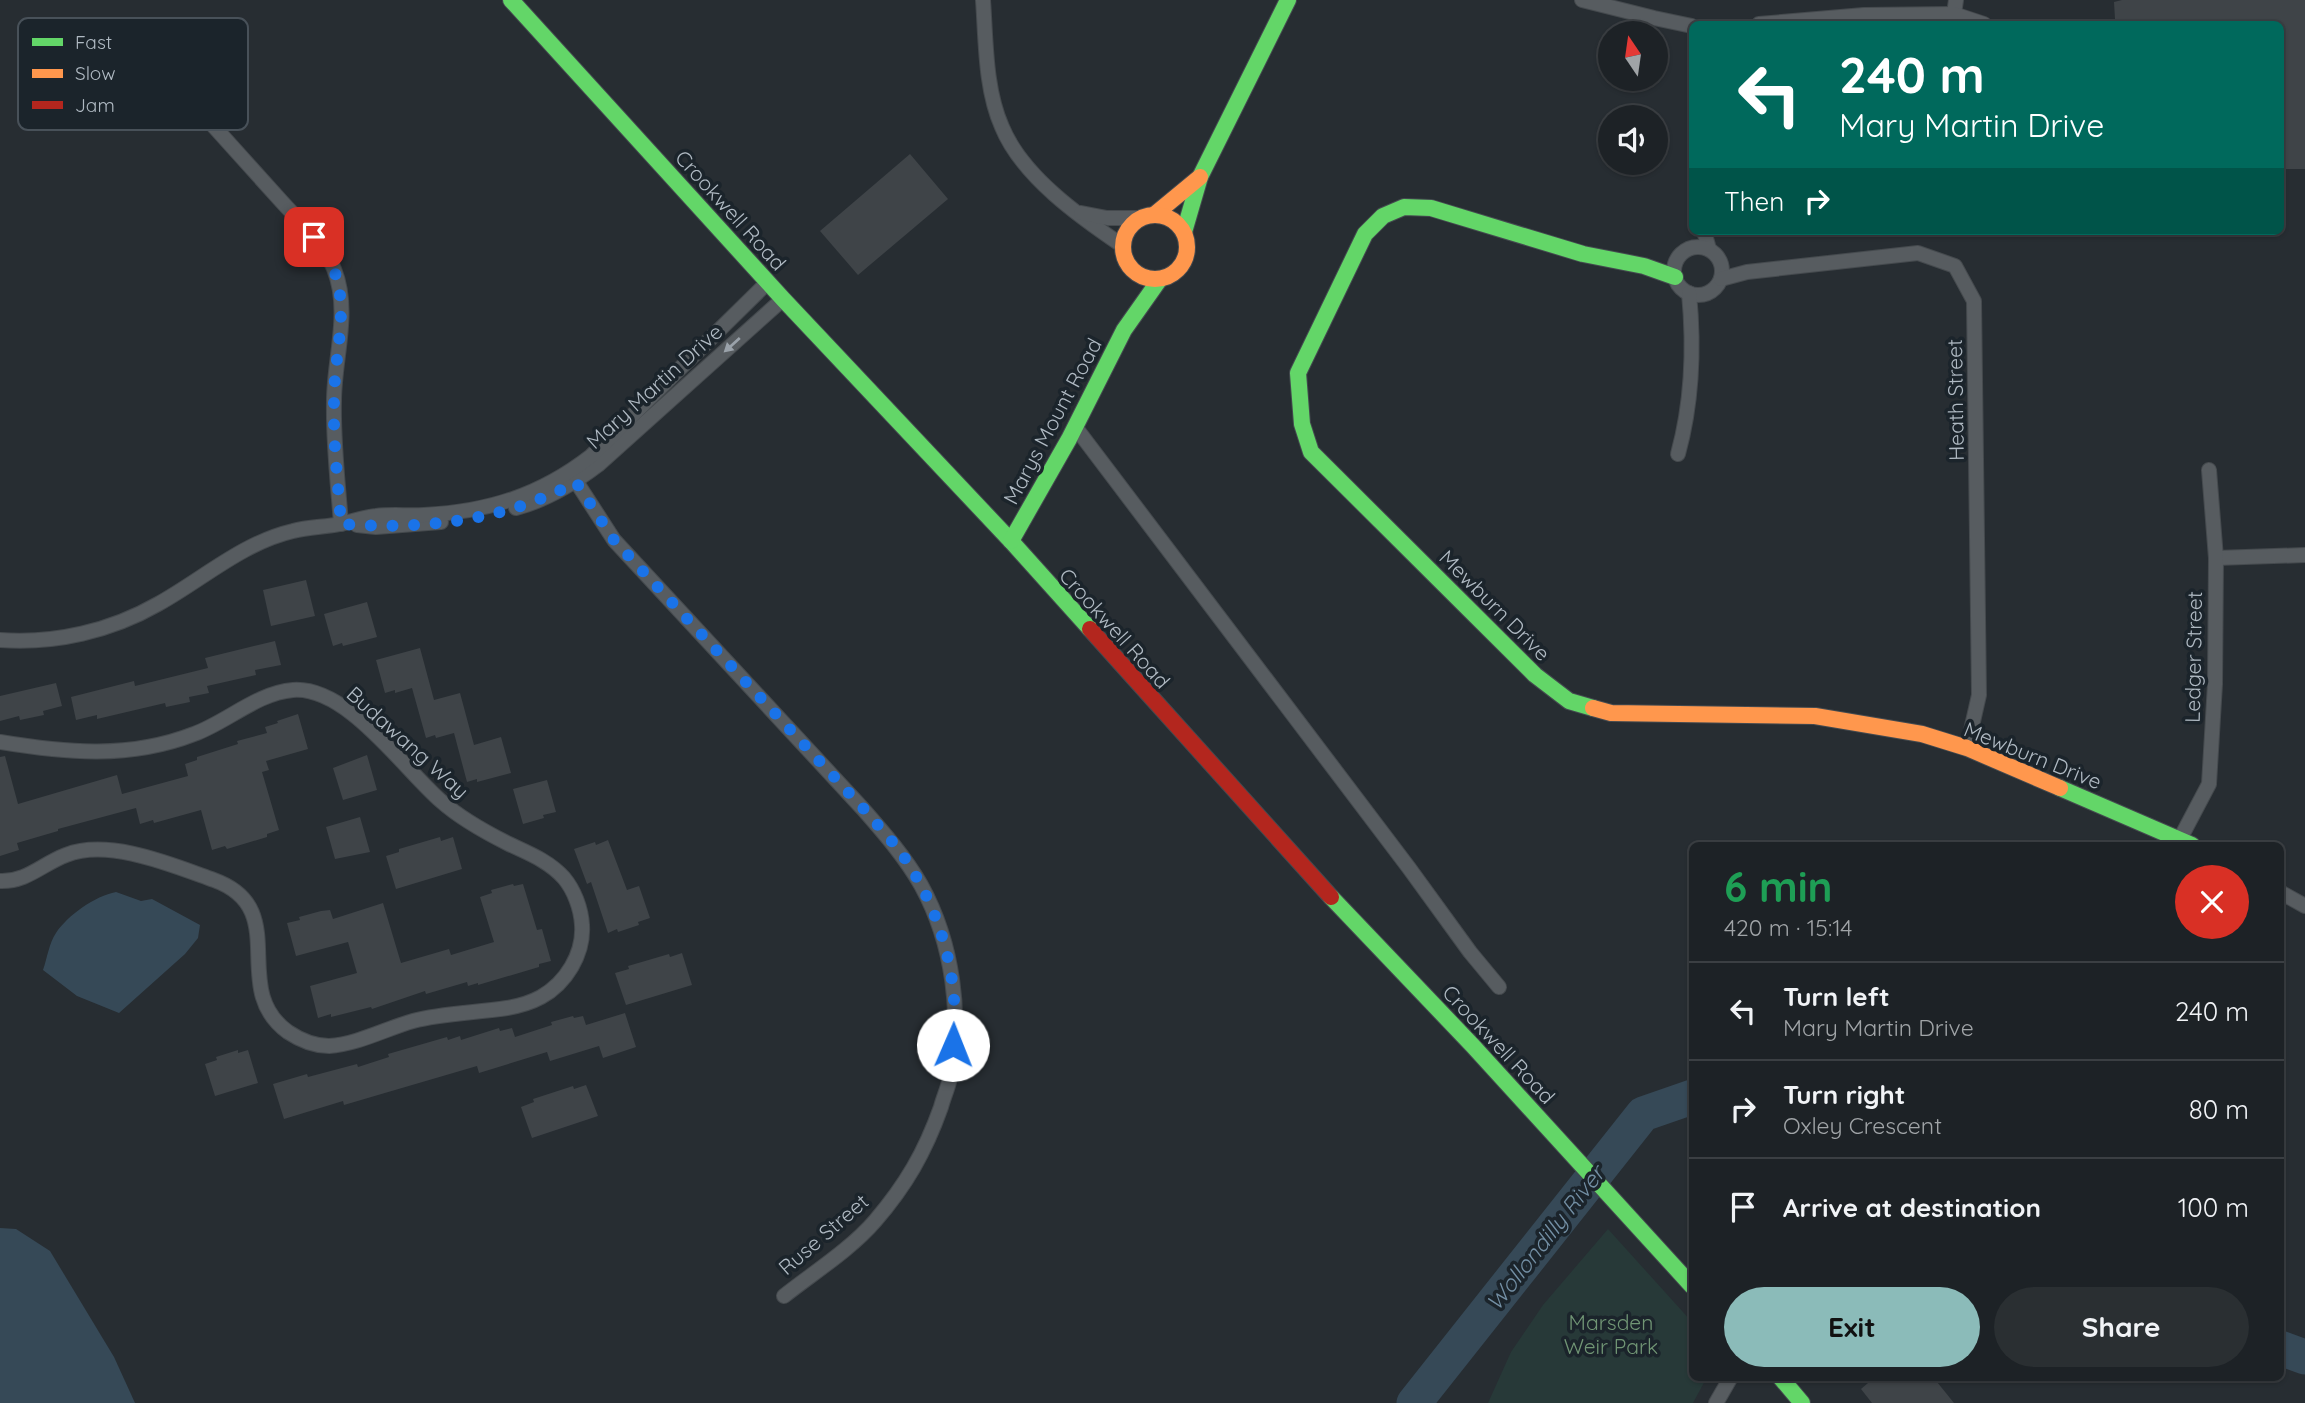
<!DOCTYPE html>
<html lang="en">
<head>
<meta charset="utf-8">
<style>
	body { margin:0; font-family:Quicksand,sans-serif; background:#2a2f32; color:#f1f3f6; height:100vh; display:flex; flex-direction:column; font-size:26px; white-space:nowrap }
	* { box-sizing:border-box; margin:0 }
	p { font-size:23px; color:#a0a4a7 }
	.icon { flex:none; width:38px; height:38px; fill:none; stroke:currentColor; stroke-width:2; stroke-linecap:round; stroke-linejoin:round }
	.map { position:relative; flex:1; overflow:hidden }
	.side { position:absolute; left:1689px; top:842px; width:595px; height:539px; display:flex; flex-direction:column; background:#1d2226; border-radius:10px; box-shadow:0 2px 5px #0004,0 0 0 2px #3b3f43 }
	.side>* { flex:none }
	.hud { position:absolute; left:1689px; top:21px; width:595px; height:214px; border-radius:10px; box-shadow:0 2px 5px #0004,0 0 0 2px #3b3f43; background:#00695c; color:#fff; overflow:hidden }
	.needle { width:46px; rotate:347deg }
	.tools { position:absolute; left:1598px; top:21px; display:grid; gap:14px }
	.tools a { display:grid; place-items:center; width:70px; height:70px; border-radius:50%; background:#1d2226; box-shadow:0 2px 5px #0004,0 0 0 2px #3b3f43; font-size:35px }
	.pin { position:absolute; display:grid; place-items:center; width:60px; height:60px; color:#fff; margin:-30px; border-radius:14px; box-shadow:0 4px 10px #0006 }
	.me { position:absolute; width:77px; margin:-38px; rotate:1deg; stroke-linejoin:round; filter:drop-shadow(0 0 5px #0008) }
	.turn { display:flex; align-items:center; gap:24px; height:147px; padding:0 35px; font-size:32px }
	.turn .icon { width:91px; height:91px; stroke-width:2.5 }
	.turn b { display:block; font-size:49px; line-height:60px }
	.then { display:flex; align-items:center; height:66px; padding:0 35px; background:#0003; gap:14px; font-size:26px }
	.round { display:grid; place-items:center; flex:none; width:74px; height:74px; border-radius:37px; background:#2a2f32 }
	.head { display:flex; align-items:center; justify-content:space-between; height:119px; padding:0 35px }
	h1 { font-size:42px; font-weight:800; line-height:52px; color:#1e9e55 }
	.button { display:flex; gap:14px; margin-top:auto; padding:14px 35px }
	.button a { flex:1; height:80px; border-radius:42px; background:#8bbbb9; color:#111; font-size:28px; font-weight:800; line-height:80px; text-align:center }
	.button a+a { background:#2a2f32; color:#f1f3f6 }
	ul { padding:0; list-style:none }
	li { display:flex; align-items:center; gap:21px; height:98px; padding:0 35px; border-top:2px solid #3b3f43 }
	li div { flex:1 }
	li b { display:block; font-size:26px }
	li em { font-style:normal }
	.map>svg:first-child { display:block }
	.green { fill:#273938 }
	.water { fill:#364957 }
	.lines { fill:none; stroke-linecap:round; stroke-linejoin:round }
	.river { stroke:#364957; stroke-width:35 }
	.building { fill:#3f4448 }
	.street-casing { stroke:#454a4e; stroke-width:16 }
	.fast-casing { stroke:#444a4f; stroke-width:18 }
	.slow-casing { stroke:#444a4f; stroke-width:18 }
	.jam-casing { stroke:#444a4f; stroke-width:18 }
	.street { stroke:#575c60; stroke-width:14 }
	.fast { stroke:#63d668; stroke-width:16 }
	.slow { stroke:#ff974d; stroke-width:16 }
	.jam { stroke:#b3261e; stroke-width:16 }
	.oneway { fill:#9aa2aa }
	.route { stroke:#1a73e8; stroke-width:12; stroke-dasharray:0 21.6 }
	.labels { text-anchor:middle; dominant-baseline:central; stroke-width:7; stroke-linejoin:round; paint-order:stroke }
	.street-label { font-size:21px; fill:#b0bac3; stroke:#1b242b }
	.park-label { font-size:21px; fill:#719675; stroke:#1b242b }
	.water-label { font-size:23px; font-style:italic; fill:#738fa4; stroke:#1b242b }
	.key { fill:#1b242b; stroke:#485159; stroke-width:2 }
	.key-label { font-size:19px; fill:#b0bac3 }
</style>
</head>
<body>
<div class="map">
<svg width="2305" height="1403" viewBox="0 0 2305 1403">
	<rect width="100%" height="100%" fill="#272d32"/>
	<!-- green -->
	<polygon class="green" points="1608,1229 1692,1322 1692,1377 1707,1377 1693,1403 1488,1403 1511,1352 1543,1305"/>
	<!-- water -->
	<g class="water">
		<path d="M116,892L141,901L152,899L200,925L198,938L185,954L119,1013L77,996L43,970C47,959 49,943 56,933C68,915 95,896 116,892Z"/>
		<polygon points="0,1228 16,1229 50,1251 114,1357 135,1403 0,1403"/>
	</g>
	<g class="lines">
		<!-- river -->
		<g class="river">
			<polyline points="2280,1348 2305,1357"/>
			<polyline points="1414,1403 1643,1114 1692,1097"/>
		</g>
	</g>
	<!-- building -->
	<g class="building">
		<polygon points="2122,0 2305,0 2305,169 2283,169 2282,163 2280,163 2280,24 2123,24 2122,19 2115,19 2114,2"/>
		<polygon points="910,154 948,199 858,275 820,231"/>
		<polygon points="306,580 315,616 271,626 263,590"/>
		<polygon points="367,602 377,637 343,646 342,643 333,646 324,614"/>
		<polygon points="275,641 281,665 255,670 256,675 207,686 209,693 189,697 190,702 166,707 165,703 97,719 97,715 76,720 71,697 134,681 135,686 208,668 205,658"/>
		<polygon points="420,648 434,700 460,693 474,745 501,737 511,773 477,782 477,779 467,782 454,733 436,738 435,735 426,738 412,688 395,693 395,690 385,693 376,660"/>
		<polygon points="56,683 62,706 43,711 44,715 20,720 19,716 0,721 0,696"/>
		<polygon points="298,714 308,749 266,761 269,770 262,772 279,830 267,834 267,837 227,849 225,846 212,850 201,810 154,823 153,820 140,824 136,808 58,829 58,831 17,843 19,850 0,856 0,757 5,756 18,804 117,775 122,794 188,776 185,764 197,760 197,757 238,744 237,741 267,733 265,727 278,723 277,721"/>
		<polygon points="367,755 377,790 343,800 333,768"/>
		<polygon points="547,780 556,812 543,815 544,818 523,824 513,789"/>
		<polygon points="360,817 370,852 335,859 326,827"/>
		<polygon points="440,837 441,841 453,837 462,869 396,889 386,856 399,852 399,849"/>
		<polygon points="608,840 627,890 639,886 650,918 638,922 639,925 618,932 617,929 608,933 591,882 587,884 574,849 595,842 596,845"/>
		<polygon points="513,884 514,886 523,884 537,930 542,929 551,961 539,964 539,967 478,985 478,983 468,986 467,982 426,994 425,991 372,1009 371,1007 331,1017 331,1014 318,1018 310,986 357,973 348,942 296,956 287,923 300,920 299,917 321,911 330,910 333,919 383,903 401,963 449,949 451,955 494,942 480,897 492,893 491,890"/>
		<polygon points="682,953 692,985 626,1005 615,973 629,969 628,966 669,954 670,957"/>
		<polygon points="625,1013 636,1047 603,1058 599,1046 550,1061 547,1052 479,1073 477,1066 378,1095 344,1105 343,1101 284,1119 273,1084 307,1074 308,1077 357,1064 358,1067 389,1057 388,1054 447,1037 448,1040 460,1036 461,1040 499,1028 500,1031 512,1028 515,1037 552,1025 551,1022 573,1016 574,1018 583,1016 586,1025"/>
		<polygon points="238,1050 238,1053 248,1050 258,1083 215,1096 205,1064 217,1060 216,1057"/>
		<polygon points="586,1085 598,1116 532,1138 521,1107 534,1102 533,1099 573,1086 574,1089"/>
		<polygon points="1875,1377 1933,1377 1954,1403 1872,1403 1861,1389"/>
	</g>
	<g class="lines">
		<!-- street casing -->
		<g class="street-casing">
			<g id="street">
				<path d="M983,0C986,41 985,89 1002,127C1022,176 1080,217 1123,246"/>
				<polyline points="1582,0 1654,18 1692,26"/>
				<polyline points="1954,14 1956,0"/>
				<polyline points="1759,24 1864,15 1954,14 1984,24"/>
				<path d="M200,111C227,141 255,172 282,202C301,223 324,243 334,269C351,311 334,358 334,401C333,442 338,483 341,524"/>
				<polyline points="1081,213 1107,218 1142,218"/>
				<polyline points="1704,231 1709,249"/>
				<circle cx="1698" cy="271" r="24"/>
				<polyline points="1721,279 1747,272 1918,253 1955,266 1974,301 1979,695 1967,748"/>
				<polyline points="1076,428 1409,868 1470,952 1499,987"/>
				<path d="M1678,454C1692,403 1694,345 1689,293"/>
				<path d="M570,472L614,540L863,809C884,833 905,857 921,885C953,943 963,1017 949,1082C947,1090 943,1099 941,1107C925,1152 906,1185 875,1221C851,1249 813,1273 784,1296"/>
				<path d="M516,508C547,500 573,484 598,465L783,299"/>
				<polyline points="357,525 376,527 441,522"/>
				<polyline points="2216,558 2305,555"/>
				<path d="M0,640C55,644 111,631 158,604C203,579 242,543 293,531C308,527 325,527 340,524C352,522 364,517 376,516C392,514 408,516 424,515C488,512 541,495 591,456L768,282"/>
				<path d="M0,742C65,753 130,759 194,734C227,722 257,693 293,690C347,686 403,768 441,801C461,819 485,832 509,844C528,853 549,861 564,878C574,890 581,908 582,925C584,954 566,983 541,997C530,1003 519,1006 507,1008C475,1013 443,1013 413,1021C385,1029 358,1044 329,1046C314,1046 300,1040 288,1032C227,988 294,909 214,880C172,865 109,838 66,855C42,864 27,882 0,881"/>
				<polyline points="2180,839 2209,784 2215,684 2216,558 2209,470"/>
				<polyline points="2280,892 2305,906"/>
				<polyline points="1716,1403 1731,1377"/>
			</g>
		</g>
		<!-- fast casing -->
		<g class="fast-casing">
			<g id="fast">
				<polyline points="511,0 783,299 1011,541 1090,629"/>
				<polyline points="1184,232 1200,177 1288,0"/>
				<polyline points="1011,541 1069,439 1124,330 1160,279"/>
				<polyline points="1593,708 1569,701 1535,675 1311,452 1302,424 1298,373 1365,234 1383,216 1404,207 1431,208 1583,254 1644,266 1675,277"/>
				<polyline points="2060,788 2192,845"/>
				<polyline points="1331,897 1473,1046 1692,1286"/>
				<polyline points="1780,1377 1802,1403"/>
			</g>
		</g>
		<!-- slow casing -->
		<g class="slow-casing">
			<g id="slow">
				<polyline points="1154,215 1200,177"/>
				<circle cx="1155" cy="247" r="32"/>
				<polyline points="1593,708 1611,713 1815,716 1922,734 1967,748 2060,788"/>
			</g>
		</g>
		<!-- jam casing -->
		<g class="jam-casing">
			<polyline id="jam" points="1090,629 1331,897"/>
		</g>
		<!-- street -->
		<use href="#street" class="street"/>
		<!-- fast -->
		<use href="#fast" class="fast"/>
		<!-- slow -->
		<use href="#slow" class="slow"/>
		<!-- jam -->
		<use href="#jam" class="jam"/>
	</g>
	<!-- one-way arrows -->
	<defs><path id="oneway-solid" d="M-6-.8H1V-3.2L6.5 0L1 3.2V.8H-6Z" transform="scale(1.75)"/></defs>
	<use class="oneway" href="#oneway-solid" transform="translate(732 345) rotate(138)"/>
	<g class="lines">
		<!-- route -->
		<path class="route" d="M314,237C359,290 334,340 334,401C333,442 338,483 341,524C421,530 506,521 576,482L614,540L863,808C875,822 888,836 899,850C939,905 961,978 953,1045"/>
	</g>
	<g class="labels">
		<!-- street labels -->
		<g class="street-label">
			<text transform="translate(731 210) rotate(48)">Crookwell Road</text>
			<text transform="translate(654 386) rotate(-42)">Mary Martin Drive</text>
			<text transform="translate(1955 400) rotate(-91)">Heath Street</text>
			<text transform="translate(1052 421) rotate(-62)">Marys Mount Road</text>
			<text transform="translate(1495 605) rotate(45)">Mewburn Drive</text>
			<text transform="translate(1115 628) rotate(48)">Crookwell Road</text>
			<text transform="translate(2193 657) rotate(-89)">Ledger Street</text>
			<text transform="translate(408 742) rotate(42)">Budawang Way</text>
			<text transform="translate(2033 755) rotate(22)">Mewburn Drive</text>
			<text transform="translate(1499 1044) rotate(47)">Crookwell Road</text>
			<text transform="translate(823 1234) rotate(-41)">Ruse Street</text>
		</g>
		<!-- park labels -->
		<g class="park-label">
			<text x="1611" y="1322">Marsden<tspan x="1611" dy="24">Weir Park</tspan></text>
		</g>
		<!-- water labels -->
		<g class="water-label">
			<text transform="translate(1545 1238) rotate(-52)">Wollondilly River</text>
		</g>
	</g>
	<!-- legend -->
	<rect x="18" y="18" width="230" height="112" rx="10" class="key"/>
	<rect x="32" y="38" width="31" height="8" fill="#63d668"/>
	<rect x="32" y="69" width="31" height="9" fill="#ff974d"/>
	<rect x="32" y="101" width="31" height="8" fill="#b3261e"/>
	<g class="key-label">
		<text x="75" y="49">Fast</text>
		<text x="75" y="80">Slow</text>
		<text x="75" y="112">Jam</text>
	</g>
</svg>
<div class="tools">
<a><svg class="needle" viewBox="-14 -14 28 28"><path d="M0-13l5 13h-10z" fill="#e53935"/><path d="M0 13l5-13h-10z" fill="#a0a4a7"/></svg></a>
<a><svg class="icon" aria-label="sound" viewBox="0 0 24 24"><path d="M4 9h4l5-4v14l-5-4H4zM17 9q2 3 0 6"/></svg></a>
</div>
<div class="pin" style="left:314px;top:237px;background:#d93025"><svg class="icon" aria-label="arrive" viewBox="0 0 24 24"><path d="M6 21V4h12l-3 4 3 4H6"/></svg></div>
<svg class="me" style="left:953px;top:1045px" viewBox="-20 -20 40 40"><circle r="19" fill="#fff"/><path d="M0-13L10 11 0 6-10 11z" fill="#1a73e8"/></svg>
<div class="hud">
<div class="turn"><svg class="icon" aria-label="left" viewBox="0 0 24 24"><path d="M17 20v-9H6M10 6l-5 5 5 5"/></svg><div><b>240 m</b>Mary Martin Drive</div></div>
<div class="then">Then<svg class="icon" aria-label="right" viewBox="0 0 24 24"><path d="M7 20v-9h11M14 6l5 5-5 5"/></svg></div>
</div>
<section class="side">
<div class="head"><div><h1>6 min</h1><p>420 m · 15:14</p></div><a class="round" style="background:#d93025;color:#fff"><svg class="icon" aria-label="close" viewBox="0 0 24 24"><path d="M6 6l12 12M18 6L6 18"/></svg></a></div>
<ul>
<li><svg class="icon" aria-label="left" viewBox="0 0 24 24"><path d="M17 20v-9H6M10 6l-5 5 5 5"/></svg><div><b>Turn left</b><p>Mary Martin Drive</p></div><em>240 m</em></li>
<li><svg class="icon" aria-label="right" viewBox="0 0 24 24"><path d="M7 20v-9h11M14 6l5 5-5 5"/></svg><div><b>Turn right</b><p>Oxley Crescent</p></div><em>80 m</em></li>
<li><svg class="icon" aria-label="arrive" viewBox="0 0 24 24"><path d="M6 21V4h12l-3 4 3 4H6"/></svg><div><b>Arrive at destination</b></div><em>100 m</em></li>
</ul>
<div class="button"><a>Exit</a><a>Share</a></div>
</section>
</div>
</body>
</html>
